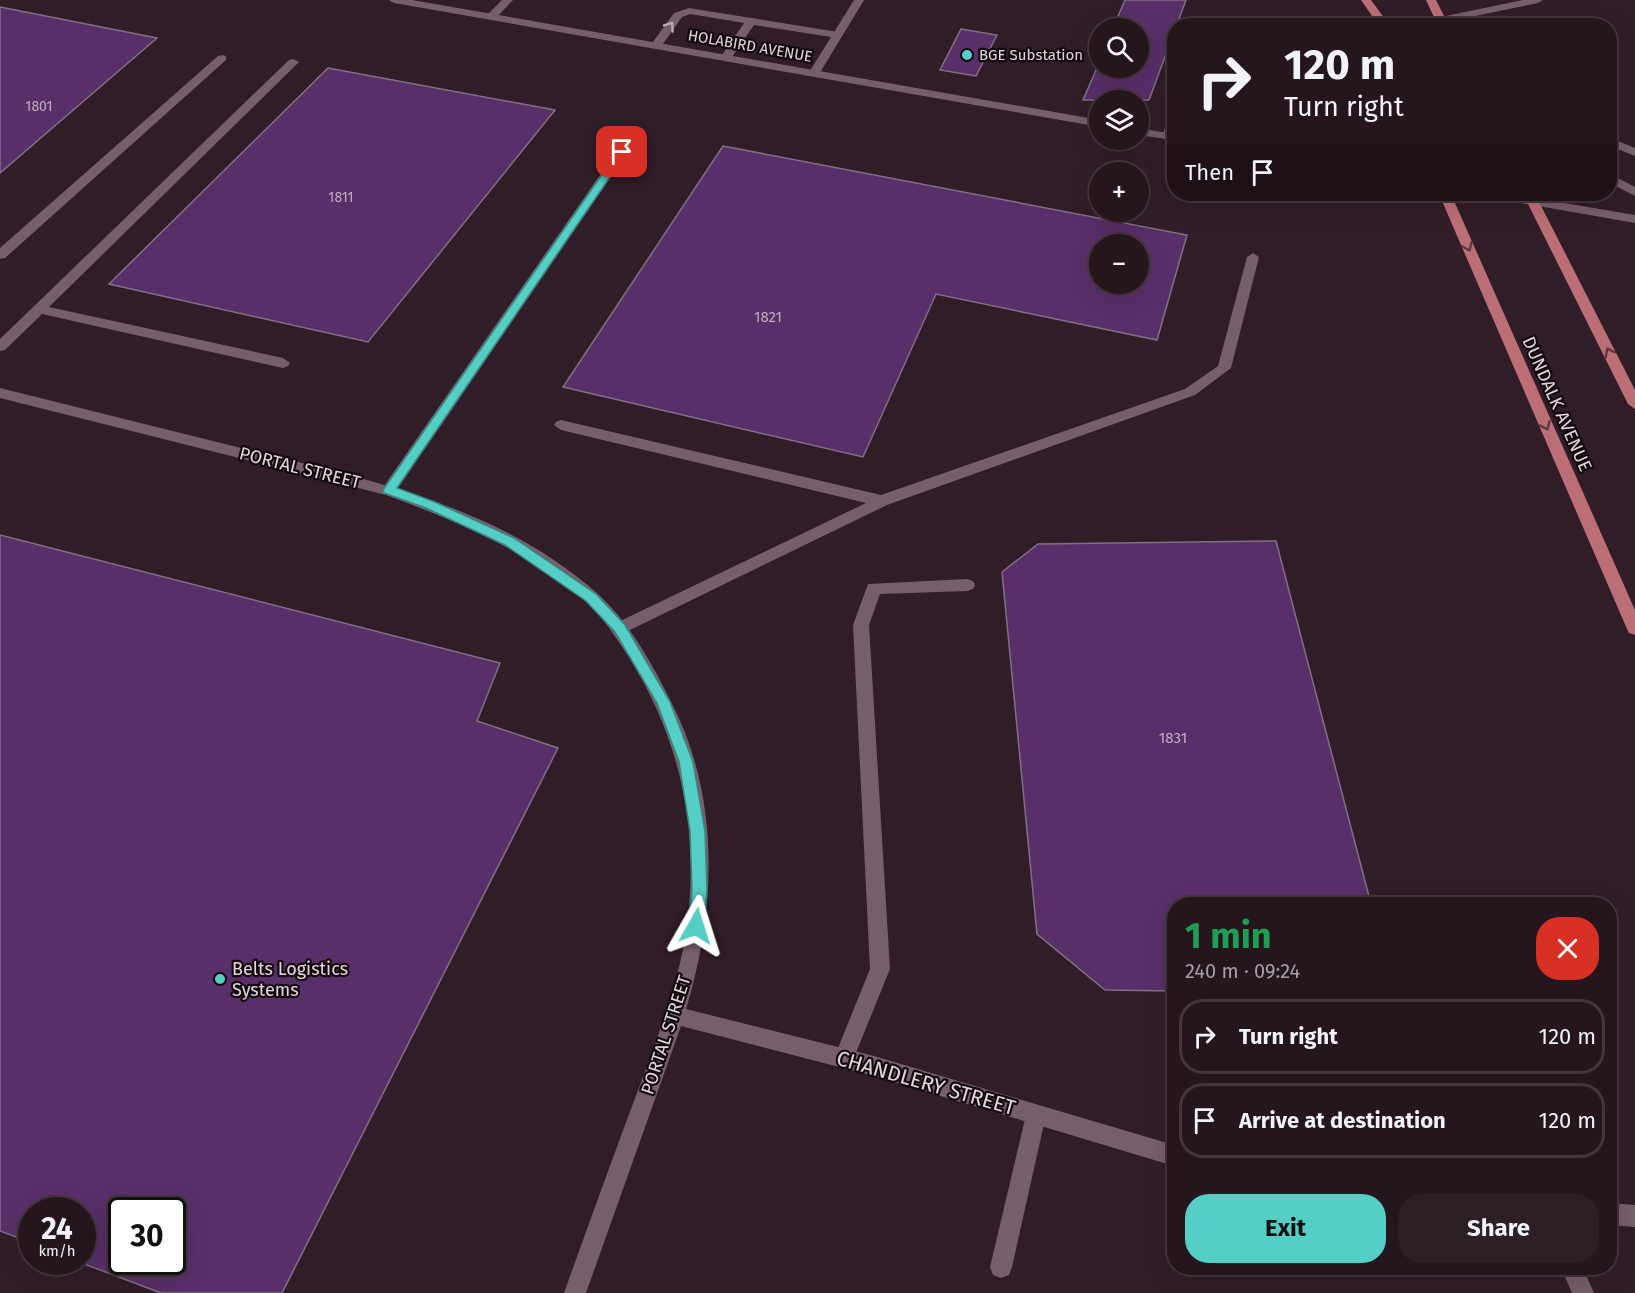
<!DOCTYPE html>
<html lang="en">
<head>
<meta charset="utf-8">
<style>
	body { margin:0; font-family:"Fira Sans",sans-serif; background:#2d1f26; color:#f1f3f6; height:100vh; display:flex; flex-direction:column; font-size:22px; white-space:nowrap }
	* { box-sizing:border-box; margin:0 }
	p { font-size:20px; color:#a39fa4 }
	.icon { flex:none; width:33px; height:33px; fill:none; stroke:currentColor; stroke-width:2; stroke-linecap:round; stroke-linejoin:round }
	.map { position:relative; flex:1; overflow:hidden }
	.panel { position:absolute; left:1167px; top:897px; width:450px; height:378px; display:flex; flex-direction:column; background:#25161d; border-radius:24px; box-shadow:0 6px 24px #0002,0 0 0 2px #42353b }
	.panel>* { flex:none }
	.top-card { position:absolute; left:1167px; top:18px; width:450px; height:183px; border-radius:24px; box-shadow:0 6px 24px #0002,0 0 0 2px #42353b; background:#25161d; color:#f1f3f6; overflow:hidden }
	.buttons { position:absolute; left:1089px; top:18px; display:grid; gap:12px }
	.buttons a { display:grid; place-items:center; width:60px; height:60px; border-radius:50%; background:#25161d; box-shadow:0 6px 24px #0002,0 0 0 2px #42353b; font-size:30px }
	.speed { position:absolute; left:18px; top:1197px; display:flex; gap:12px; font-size:30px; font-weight:700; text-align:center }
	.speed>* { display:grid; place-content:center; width:78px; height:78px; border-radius:50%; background:#25161d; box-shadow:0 6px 24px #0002,0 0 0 2px #42353b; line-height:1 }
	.speed small { font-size:15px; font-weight:400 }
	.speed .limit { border:3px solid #111; border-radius:9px; background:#fff; color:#111 }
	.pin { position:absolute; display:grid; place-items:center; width:51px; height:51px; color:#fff; margin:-26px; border-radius:12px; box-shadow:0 3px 9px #0006 }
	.me { position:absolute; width:66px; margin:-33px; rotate:6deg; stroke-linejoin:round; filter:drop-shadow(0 0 4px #0008) }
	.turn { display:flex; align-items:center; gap:21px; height:126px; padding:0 18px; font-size:27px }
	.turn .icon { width:78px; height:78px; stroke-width:2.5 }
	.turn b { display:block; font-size:42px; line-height:51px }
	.then { display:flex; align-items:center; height:57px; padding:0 18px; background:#0003; gap:12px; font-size:22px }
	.round { display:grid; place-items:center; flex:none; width:63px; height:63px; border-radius:24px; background:#2d1f26 }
	.overview { display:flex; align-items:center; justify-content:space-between; height:102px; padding:0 18px }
	h1 { font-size:36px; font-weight:700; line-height:45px; color:#1e9e55 }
	.button { display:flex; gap:12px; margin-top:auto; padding:12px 18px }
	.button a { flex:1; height:69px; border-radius:24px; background:#55cec6; color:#111; font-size:24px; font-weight:700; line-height:69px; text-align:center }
	.button a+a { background:#2d1f26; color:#f1f3f6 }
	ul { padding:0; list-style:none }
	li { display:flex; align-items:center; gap:18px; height:75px; margin:0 12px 9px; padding:0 6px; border:3px solid #42353b; border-radius:24px }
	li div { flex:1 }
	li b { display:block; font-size:22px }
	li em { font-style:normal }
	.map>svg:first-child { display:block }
	.building { fill:#592f69; stroke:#7f7085; stroke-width:1.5; fill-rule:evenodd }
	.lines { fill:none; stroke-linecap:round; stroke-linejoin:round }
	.service { fill:#765e6a; fill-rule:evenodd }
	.minor { fill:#765e6a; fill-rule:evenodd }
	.secondary { fill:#765e6a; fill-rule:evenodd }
	.primary { fill:#bc6e75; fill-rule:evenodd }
	.oneway { stroke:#bdabb4 }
	.oneway2 { stroke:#5f373d }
	.route { fill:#55cec6; stroke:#378681; stroke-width:1.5 }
	.poi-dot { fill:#55cec6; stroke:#130a0f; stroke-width:2 }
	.labels { text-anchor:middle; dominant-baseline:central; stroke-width:4.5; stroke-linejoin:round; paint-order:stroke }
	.far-number-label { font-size:14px; fill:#c0acbf }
	.far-street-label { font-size:15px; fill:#e3d5dc; stroke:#130a0f }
	.far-poi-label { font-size:15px; fill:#e3d5dc; stroke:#130a0f; text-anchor:start }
	.number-label { font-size:15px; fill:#c0acbf }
	.street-label { font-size:18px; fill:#e3d5dc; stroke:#130a0f }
	.poi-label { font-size:18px; fill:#e3d5dc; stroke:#130a0f; text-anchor:start }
	.near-street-label { font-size:21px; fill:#e3d5dc; stroke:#130a0f }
</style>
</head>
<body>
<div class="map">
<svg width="1635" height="1293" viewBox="0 0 1635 1293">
	<rect width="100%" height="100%" fill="#311d27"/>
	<!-- building -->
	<g class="building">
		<polygon points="1125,0 1186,0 1149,100 1083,100 1100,61 1100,68 1138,68 1138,28 1113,28"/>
		<polygon points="0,7 157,38 0,173"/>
		<polygon points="961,29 997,35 976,76 940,70"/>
		<polygon points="328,68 555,110 368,342 109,284"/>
		<path d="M723,146L1187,235L1157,340L936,294L863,457L563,387ZM1100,244H1138V284H1100Z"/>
		<path d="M0,535L500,663L477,721L558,748L282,1293H161L79,1262H82V1210H32V1243L0,1231ZM122,1210H172V1262H122Z"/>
		<polygon points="1276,541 1371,904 1174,904 1174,991 1105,990 1037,934 1002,572 1038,544"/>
	</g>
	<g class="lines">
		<!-- service -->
		<g class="service">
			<polygon points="1523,0 1543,0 1538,3 1441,23 1436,20 1441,17"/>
			<polygon points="689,8 838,32 843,35 838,38 754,25 730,60 726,61 720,58 744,23 690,14 682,17 660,48 652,48 650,46 674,13"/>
			<polygon points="222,55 226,56 226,60 5,258 0,259 0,248 218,56"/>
			<polygon points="293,59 299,62 297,64 49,307 283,358 290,363 288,366 283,368 42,314 5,350 0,351 0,339 289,60"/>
			<polygon points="1174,116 1174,136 1168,140 1164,139 1162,136 1168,120"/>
			<polygon points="1610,138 1635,148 1635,156 1610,146"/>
			<polygon points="622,148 628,152 394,494 384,494 381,490 384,486 618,149"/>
			<polygon points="1253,253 1259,257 1231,368 1195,395 887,505 626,632 620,634 614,632 612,628 614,624 866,503 561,430 554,425 556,422 561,420 881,495 1185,389 1218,366 1247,257"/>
			<polygon points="967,579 973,581 975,585 973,589 967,591 880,594 869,625 890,969 851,1065 844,1068 837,1065 834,1058 870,969 853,625 868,584"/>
			<polygon points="1036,1105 1043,1108 1046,1115 1012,1267 1009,1275 1001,1278 993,1275 990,1267 1026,1115 1029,1108"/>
			<polygon points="1561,1268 1583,1268 1594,1293 1572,1293"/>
		</g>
		<!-- minor -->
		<g class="minor">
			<polygon points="502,0 513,0 495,19 487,19 487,15"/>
			<polygon points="854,0 864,0 818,76 810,76 808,74"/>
			<path d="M0,388C83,409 166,429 249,450C370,480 501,507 598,594C633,626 658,674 678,716C720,808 715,914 686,1009L874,1056L1174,1145V1166L874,1076L681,1026L586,1293H564C587,1229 610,1165 634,1101C653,1050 674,998 684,944C702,843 684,746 630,659C617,639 604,618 586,602C529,551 456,521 386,495L0,398Z"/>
			<polygon points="1610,1203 1635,1205 1635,1227 1610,1225"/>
		</g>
		<!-- secondary -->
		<g class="secondary">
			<polygon points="389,0 412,0 1100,120 1100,127 394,3"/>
			<polygon points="1138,128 1174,134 1174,140 1138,135"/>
			<polygon points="1610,174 1635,187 1635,196 1610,183"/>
			<polygon points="1486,194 1510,194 1635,215 1635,223 1492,198"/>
		</g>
		<!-- primary -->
		<g class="primary">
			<polygon points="1361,0 1371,0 1390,26 1379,26"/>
			<polygon points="1426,0 1436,0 1449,26 1438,26"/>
			<polygon points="1439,194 1451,194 1635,610 1635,635 1629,633 1627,629"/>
			<polygon points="1523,194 1535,194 1635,390 1635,409 1628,404"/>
		</g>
	</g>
	<!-- one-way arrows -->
	<defs><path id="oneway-chevron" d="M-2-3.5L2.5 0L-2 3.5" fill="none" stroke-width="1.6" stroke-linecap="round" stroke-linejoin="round" transform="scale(1.5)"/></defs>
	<use class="oneway" href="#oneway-chevron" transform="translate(670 26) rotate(-55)"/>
	<g class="oneway2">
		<use href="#oneway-chevron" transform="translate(1468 247) rotate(67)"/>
		<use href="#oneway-chevron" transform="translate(1609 352) rotate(-117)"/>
		<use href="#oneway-chevron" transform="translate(1546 426) rotate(66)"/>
	</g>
	<!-- route -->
	<polygon class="route" points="619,150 627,152 397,488 435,502 514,538 596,594 625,625 670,702 693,762 705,831 707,890 704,926 701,931 696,933 690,931 688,926 692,890 690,831 679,762 657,703 615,632 586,601 505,545 426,508 384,493 383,490"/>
	<!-- markers -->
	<g class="poi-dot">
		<circle cx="967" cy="55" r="6"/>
		<circle cx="220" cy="979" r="6"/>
	</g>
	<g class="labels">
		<!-- far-number labels -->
		<g class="far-number-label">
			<text x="39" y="106">1801</text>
			<text x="341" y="197">1811</text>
		</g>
		<!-- far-street labels -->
		<g class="far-street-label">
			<text transform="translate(750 46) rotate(10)">HOLABIRD AVENUE</text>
		</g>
		<!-- far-poi labels -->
		<g class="far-poi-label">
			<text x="979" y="55">BGE Substation</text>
		</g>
		<!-- number labels -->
		<g class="number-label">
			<text x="768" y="317">1821</text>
			<text x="1173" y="738">1831</text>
		</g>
		<!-- street labels -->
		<g class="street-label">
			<text transform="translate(1557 404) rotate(66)">DUNDALK AVENUE</text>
			<text transform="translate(300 468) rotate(14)">PORTAL STREET</text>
			<text transform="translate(666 1035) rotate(-72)">PORTAL STREET</text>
		</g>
		<!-- poi labels -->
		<g class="poi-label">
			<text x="232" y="969">Belts Logistics<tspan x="232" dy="21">Systems</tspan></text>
		</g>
		<!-- near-street labels -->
		<g class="near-street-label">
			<text transform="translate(926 1083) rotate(16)">CHANDLERY STREET</text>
		</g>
	</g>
</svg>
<div class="buttons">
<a><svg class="icon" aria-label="search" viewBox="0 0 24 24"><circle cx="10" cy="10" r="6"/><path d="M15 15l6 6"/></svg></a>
<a><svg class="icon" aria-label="layers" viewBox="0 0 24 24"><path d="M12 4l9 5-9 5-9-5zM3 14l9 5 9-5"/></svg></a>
<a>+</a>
<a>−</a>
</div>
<div class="speed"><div>24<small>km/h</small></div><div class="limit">30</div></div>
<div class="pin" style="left:622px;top:152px;background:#d93025"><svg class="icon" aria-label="arrive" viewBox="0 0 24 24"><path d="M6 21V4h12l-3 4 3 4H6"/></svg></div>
<svg class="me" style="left:696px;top:926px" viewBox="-20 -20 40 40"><path d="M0-17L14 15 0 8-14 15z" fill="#55cec6" stroke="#fff" stroke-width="4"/></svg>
<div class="top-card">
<div class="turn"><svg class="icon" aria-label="right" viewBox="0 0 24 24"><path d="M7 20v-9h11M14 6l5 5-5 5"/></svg><div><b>120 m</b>Turn right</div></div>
<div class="then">Then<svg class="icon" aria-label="arrive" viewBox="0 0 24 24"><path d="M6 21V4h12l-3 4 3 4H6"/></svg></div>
</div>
<section class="panel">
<div class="overview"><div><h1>1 min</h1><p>240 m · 09:24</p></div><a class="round" style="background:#d93025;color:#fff"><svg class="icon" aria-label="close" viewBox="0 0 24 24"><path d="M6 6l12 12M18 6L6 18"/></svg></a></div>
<ul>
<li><svg class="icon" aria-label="right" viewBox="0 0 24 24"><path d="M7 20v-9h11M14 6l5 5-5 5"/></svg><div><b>Turn right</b></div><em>120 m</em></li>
<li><svg class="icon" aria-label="arrive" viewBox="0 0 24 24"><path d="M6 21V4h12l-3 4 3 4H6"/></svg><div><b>Arrive at destination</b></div><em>120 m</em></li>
</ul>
<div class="button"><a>Exit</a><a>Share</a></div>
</section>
</div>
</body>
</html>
